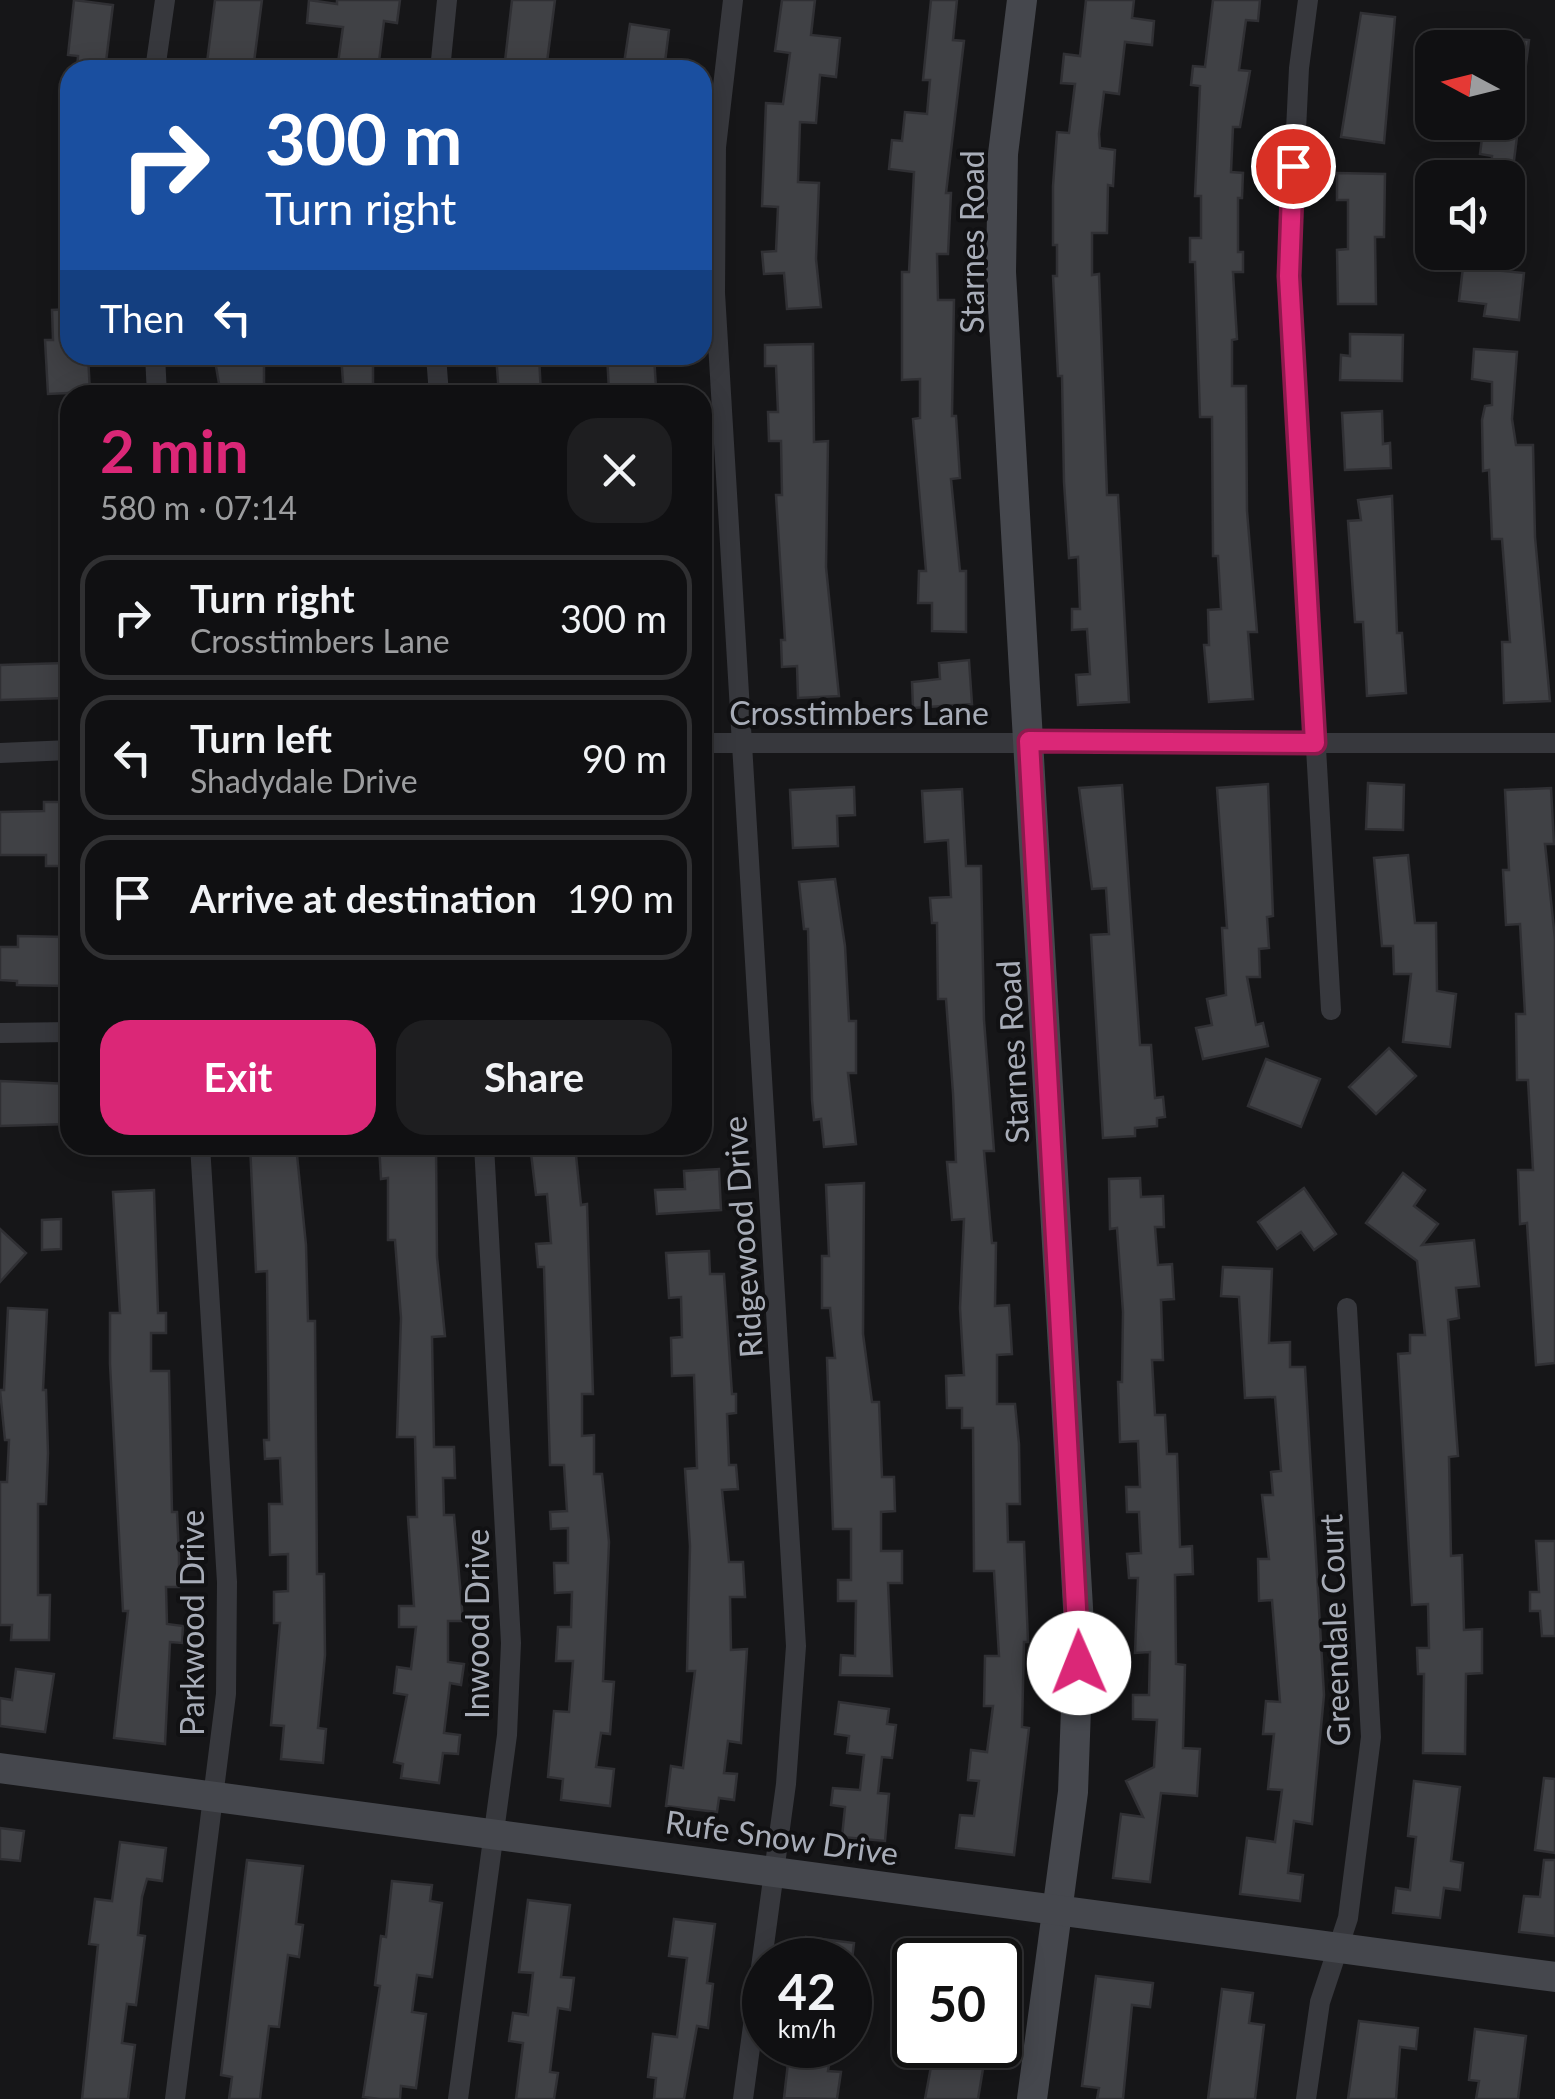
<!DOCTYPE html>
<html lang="en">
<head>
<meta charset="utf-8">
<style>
	body { margin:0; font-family:Lato,sans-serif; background:#1e1e20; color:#f1f3f6; height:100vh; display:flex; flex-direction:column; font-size:38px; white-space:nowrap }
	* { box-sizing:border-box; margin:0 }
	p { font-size:32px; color:#9c9d9f }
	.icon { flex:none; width:55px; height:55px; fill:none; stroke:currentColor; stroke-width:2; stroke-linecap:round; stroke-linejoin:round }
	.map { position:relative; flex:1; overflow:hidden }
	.drawer { position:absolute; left:60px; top:385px; width:652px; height:770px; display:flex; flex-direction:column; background:#101012; border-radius:30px; box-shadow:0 5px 25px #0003,0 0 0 2px #303032 }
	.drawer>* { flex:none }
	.guide { position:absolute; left:60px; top:60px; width:652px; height:305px; border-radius:30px; box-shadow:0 5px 25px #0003,0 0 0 2px #303032; background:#1a4fa0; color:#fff; overflow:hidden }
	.needle { width:65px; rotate:277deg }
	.fabs { position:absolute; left:1415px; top:30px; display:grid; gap:20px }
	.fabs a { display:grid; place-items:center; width:110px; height:110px; border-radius:20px; background:#101012; box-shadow:0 5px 25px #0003,0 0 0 2px #303032; font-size:50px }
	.speed { position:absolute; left:742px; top:1938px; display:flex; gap:20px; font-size:50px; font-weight:700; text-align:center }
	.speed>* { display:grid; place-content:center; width:130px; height:130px; border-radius:50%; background:#101012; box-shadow:0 5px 25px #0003,0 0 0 2px #303032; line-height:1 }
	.speed small { font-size:25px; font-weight:400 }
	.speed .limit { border:5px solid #111; border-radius:15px; background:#fff; color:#111 }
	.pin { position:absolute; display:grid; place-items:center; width:85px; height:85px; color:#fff; margin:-42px; border:5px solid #fff; border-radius:50%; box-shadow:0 2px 10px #0007 }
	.me { position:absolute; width:110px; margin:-55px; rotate:359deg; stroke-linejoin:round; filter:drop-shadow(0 0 8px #0008) }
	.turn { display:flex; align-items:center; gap:35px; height:210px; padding:0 40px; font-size:45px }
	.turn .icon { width:130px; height:130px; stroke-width:2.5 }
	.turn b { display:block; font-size:70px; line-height:85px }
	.then { display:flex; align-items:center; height:95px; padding:0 40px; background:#0003; gap:20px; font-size:38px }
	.round { display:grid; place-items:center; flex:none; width:105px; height:105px; border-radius:30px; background:#1e1e20 }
	.overview { display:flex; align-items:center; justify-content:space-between; height:170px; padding:0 40px }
	h1 { font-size:60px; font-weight:700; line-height:75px; color:#db2777 }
	.cta { display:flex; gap:20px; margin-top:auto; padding:20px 40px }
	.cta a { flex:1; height:115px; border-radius:30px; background:#db2777; color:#fff; font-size:40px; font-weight:700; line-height:115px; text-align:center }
	.cta a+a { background:#1e1e20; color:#f1f3f6 }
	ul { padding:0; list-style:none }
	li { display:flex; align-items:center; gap:30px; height:125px; margin:0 20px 15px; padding:0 20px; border:5px solid #303032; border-radius:30px }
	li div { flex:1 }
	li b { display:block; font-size:38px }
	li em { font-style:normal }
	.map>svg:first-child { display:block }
	.building { fill:#404145; stroke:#303034; stroke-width:2.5 }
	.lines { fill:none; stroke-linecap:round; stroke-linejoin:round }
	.minor { stroke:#37383d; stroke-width:20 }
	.secondary { stroke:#45474d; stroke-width:30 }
	.route-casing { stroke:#8e194d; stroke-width:25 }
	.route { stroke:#db2777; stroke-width:18 }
	.labels { text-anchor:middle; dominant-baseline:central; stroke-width:8; stroke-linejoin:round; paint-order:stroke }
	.street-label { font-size:32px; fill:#a8adb8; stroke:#111113 }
</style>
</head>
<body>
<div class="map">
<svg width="1555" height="2099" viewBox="0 0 1555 2099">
	<rect width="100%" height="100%" fill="#161618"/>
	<!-- building -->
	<g class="building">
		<polygon points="74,0 113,5 105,70 77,70 78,56 68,55"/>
		<polygon points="215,0 262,0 253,70 206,70"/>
		<polygon points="309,0 337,4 337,0 400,0 397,23 384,21 378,70 337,70 343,27 307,23"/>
		<polygon points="512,0 555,0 546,70 504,70"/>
		<polygon points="782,0 815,0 811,35 840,38 836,77 820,75 816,123 800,122 798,182 819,183 816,259 821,307 787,309 784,273 764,274 762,252 776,251 778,207 762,206 766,103 783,104 790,53 775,51"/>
		<polygon points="931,0 957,0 953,40 964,41 946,193 951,193 948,254 937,254 938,300 954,300 952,416 956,416 960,478 951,479 960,571 966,571 966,632 932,631 932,603 918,603 919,571 926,571 913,419 920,418 920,379 902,380 902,272 909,272 914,172 889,169 892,140 902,141 905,112 927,114 930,80 923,80"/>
		<polygon points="1086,0 1134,0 1132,18 1154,21 1152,45 1125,42 1119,94 1104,92 1099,134 1100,148 1115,150 1113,186 1108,185 1107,233 1092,233 1092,275 1099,274 1107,495 1118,495 1129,702 1078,705 1076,675 1090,674 1087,629 1072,630 1072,609 1080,609 1078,557 1069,558 1064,482 1062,376 1058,376 1053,276 1057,276 1057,245 1053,245 1053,186 1057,132 1069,133 1075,84 1061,83 1064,54 1080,56"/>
		<polygon points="1213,0 1260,0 1258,21 1246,20 1239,70 1250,71 1240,127 1233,127 1231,172 1243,173 1242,198 1238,198 1238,252 1243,252 1243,272 1233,272 1237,339 1232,340 1232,386 1246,386 1247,511 1257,632 1248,632 1253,699 1209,702 1204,645 1209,645 1208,610 1221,609 1218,556 1213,556 1212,417 1200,417 1195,262 1190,262 1190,238 1201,238 1201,196 1195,196 1200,86 1191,85 1193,66 1205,67"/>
		<polygon points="1361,13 1395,17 1384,143 1341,137"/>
		<polygon points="630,24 669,30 664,70 623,70"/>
		<polygon points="1508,38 1529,40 1513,169 1491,167 1492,156 1480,154 1484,122 1508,122"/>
		<polygon points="1337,173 1385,174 1384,237 1375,237 1376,304 1338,304 1337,250 1348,249 1348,200 1337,200"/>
		<polygon points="1463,267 1524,273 1519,320 1484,316 1486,304 1459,301"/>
		<polygon points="70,309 70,355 88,355 90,392 48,394 45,340 53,340 52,310"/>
		<polygon points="1350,334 1403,335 1402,381 1340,380 1341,355 1350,356"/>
		<polygon points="813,344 814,442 828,441 826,567 839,696 798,698 797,666 782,667 781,640 785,640 776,495 782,495 781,441 769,441 768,412 778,412 776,366 765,366 765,345"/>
		<polygon points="1474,349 1517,352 1512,419 1516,445 1533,445 1535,537 1550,701 1504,703 1502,642 1510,642 1502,539 1492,539 1489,470 1483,471 1482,420 1485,406 1492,405 1492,382 1472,379"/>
		<polygon points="214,355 264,355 264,395 221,395"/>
		<polygon points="341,355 373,355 373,395 344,395"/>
		<polygon points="496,355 539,355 541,395 499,395"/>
		<polygon points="607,355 654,355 656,388 609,391"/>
		<polygon points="1382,411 1383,444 1390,443 1391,468 1345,470 1342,413"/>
		<polygon points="1392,496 1397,633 1402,633 1406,693 1367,696 1363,622 1355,622 1348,521 1361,520 1358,500"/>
		<polygon points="969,660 972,704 913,708 912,682 940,679 939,663"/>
		<polygon points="65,663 66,698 0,700 0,665"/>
		<polygon points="1368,783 1404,785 1403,830 1366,829"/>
		<polygon points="1268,784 1273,916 1267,917 1269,948 1259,949 1260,977 1247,977 1256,1025 1263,1023 1268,1046 1203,1059 1196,1028 1212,1025 1207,999 1226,995 1222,928 1227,928 1217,788"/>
		<polygon points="1122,785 1140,1045 1151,1045 1155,1098 1163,1097 1165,1117 1157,1118 1157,1126 1135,1128 1135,1136 1103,1138 1091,935 1109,934 1106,888 1092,889 1079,788"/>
		<polygon points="854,787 855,815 837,816 838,846 793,848 790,790"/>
		<polygon points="1551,788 1554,844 1545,844 1555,939 1555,1363 1536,1365 1527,1223 1520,1224 1518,1170 1533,1170 1528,1080 1517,1080 1516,1014 1525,1014 1520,924 1506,925 1503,870 1509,870 1505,790"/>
		<polygon points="962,789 966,866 981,866 984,1020 994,1151 984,1151 992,1243 996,1243 995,1306 1009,1305 1012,1354 997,1355 997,1404 1015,1404 1019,1444 1020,1504 1007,1504 1008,1542 1024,1542 1028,1642 1024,1642 1022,1727 1029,1728 1014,1855 956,1848 960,1815 974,1816 979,1781 968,1780 971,1750 987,1752 993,1706 984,1706 985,1656 999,1656 994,1571 974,1571 973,1428 962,1428 962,1408 947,1408 946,1376 964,1375 960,1308 964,1219 952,1220 947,1162 956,1162 953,1093 946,999 938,999 937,923 932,923 930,898 951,897 948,840 925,842 922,791"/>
		<polygon points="44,802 70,802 70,866 46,866 46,855 0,855 0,812 44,811"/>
		<polygon points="1408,855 1415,923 1436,923 1437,991 1456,994 1450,1047 1403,1042 1411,974 1394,974 1393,946 1382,946 1374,858"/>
		<polygon points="835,879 845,946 849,1021 856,1021 856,1073 848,1073 856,1144 824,1147 821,1119 814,1120 812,1100 808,929 804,929 799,882"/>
		<polygon points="18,936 66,937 65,986 17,985 17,981 0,980 0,947 18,947"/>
		<polygon points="1389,1048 1416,1076 1376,1114 1349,1087"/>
		<polygon points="1266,1059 1320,1079 1301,1127 1248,1106"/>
		<polygon points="0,1081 70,1084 70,1124 0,1126"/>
		<polygon points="250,1145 296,1145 306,1245 308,1321 315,1321 317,1574 324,1574 325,1655 318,1728 326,1729 323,1763 281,1759 284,1726 271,1725 280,1623 274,1623 274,1592 288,1591 288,1554 270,1555 269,1504 282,1504 280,1458 265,1459 264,1440 269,1440 267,1271 256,1272"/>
		<polygon points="379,1145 436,1145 437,1257 445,1336 432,1337 434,1447 454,1447 455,1478 443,1478 444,1515 454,1515 463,1621 448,1621 448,1662 464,1664 461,1685 450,1683 444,1733 460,1735 458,1754 443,1753 439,1783 401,1778 403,1764 394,1762 407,1695 394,1693 397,1667 411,1669 416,1627 399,1627 399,1606 414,1606 408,1517 417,1517 415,1437 397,1437 401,1318 395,1240 388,1240 388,1178 381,1179"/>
		<polygon points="530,1145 575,1145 581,1205 587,1204 593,1394 582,1394 582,1436 594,1435 594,1474 602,1474 609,1542 603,1681 614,1682 610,1734 601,1733 596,1767 614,1769 610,1806 561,1800 563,1779 548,1777 554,1711 569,1712 573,1661 556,1661 558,1627 571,1627 572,1592 555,1593 554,1563 568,1563 568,1528 551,1529 550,1512 567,1511 564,1465 550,1465 544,1267 538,1267 536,1244 551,1243 547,1194 536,1195"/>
		<polygon points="719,1169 721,1210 657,1214 655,1190 685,1189 684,1171"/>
		<polygon points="1403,1173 1425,1190 1414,1206 1438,1224 1422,1245 1474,1240 1479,1286 1456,1288 1459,1318 1448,1320 1458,1456 1449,1457 1451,1556 1462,1555 1464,1630 1482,1629 1482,1673 1466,1674 1465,1754 1423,1753 1424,1674 1418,1674 1417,1648 1429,1648 1428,1604 1412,1605 1398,1354 1410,1353 1410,1335 1425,1335 1417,1261 1366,1223"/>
		<polygon points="1140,1178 1141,1197 1163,1196 1164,1227 1155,1227 1158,1265 1172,1264 1174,1299 1161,1300 1163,1360 1152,1360 1155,1415 1165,1415 1167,1454 1177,1454 1180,1547 1192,1546 1193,1574 1175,1575 1176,1664 1185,1665 1183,1748 1200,1749 1197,1796 1161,1793 1150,1882 1113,1878 1121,1814 1143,1817 1126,1781 1154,1767 1157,1720 1133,1719 1133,1695 1149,1695 1150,1652 1135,1653 1138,1578 1129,1578 1127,1554 1141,1553 1139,1512 1127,1512 1126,1487 1140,1487 1138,1441 1120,1442 1118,1382 1122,1382 1123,1312 1117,1228 1110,1229 1109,1179"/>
		<polygon points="864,1183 863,1334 872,1402 879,1402 882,1477 894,1477 895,1511 881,1512 881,1551 902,1551 902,1583 888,1583 892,1676 840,1675 841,1655 855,1656 856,1601 838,1601 838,1580 851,1580 851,1529 833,1529 827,1358 835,1358 830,1308 822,1308 822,1256 829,1256 826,1185"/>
		<polygon points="1304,1188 1336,1234 1314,1250 1301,1232 1277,1249 1258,1222"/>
		<polygon points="154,1190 158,1313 166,1313 166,1333 151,1333 151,1371 169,1371 172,1512 177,1512 179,1556 179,1587 166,1587 167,1624 183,1626 182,1643 170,1642 165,1744 114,1738 128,1611 123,1611 110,1364 110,1313 120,1313 113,1192"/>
		<polygon points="61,1219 61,1249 42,1250 42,1220"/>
		<polygon points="0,1229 26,1253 0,1282"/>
		<polygon points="709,1251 710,1274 724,1274 732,1394 736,1394 736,1413 727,1414 729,1465 736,1465 738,1489 722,1490 729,1562 743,1562 745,1597 730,1597 731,1650 747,1649 741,1743 728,1741 724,1773 737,1774 734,1800 719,1798 717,1812 666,1806 671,1766 683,1768 695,1671 687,1671 690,1546 685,1469 697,1468 694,1375 672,1376 671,1338 682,1337 681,1297 669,1298 666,1253"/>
		<polygon points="1223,1267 1272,1269 1269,1343 1290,1342 1290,1367 1305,1367 1324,1695 1312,1824 1294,1821 1288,1873 1303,1875 1300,1901 1240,1894 1247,1838 1275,1842 1282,1790 1268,1789 1274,1734 1263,1734 1266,1701 1280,1702 1272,1600 1259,1601 1258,1559 1269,1559 1262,1495 1273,1495 1271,1472 1281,1471 1275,1397 1245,1398 1239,1297 1221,1296"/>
		<polygon points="8,1308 47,1310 43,1390 46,1390 48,1453 46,1504 38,1504 38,1595 50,1595 49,1640 11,1640 12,1625 0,1625 0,1482 7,1482 9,1440 5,1440 0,1390 4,1390"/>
		<polygon points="1536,1541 1555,1541 1555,1636 1542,1636 1540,1611 1530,1611 1530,1592 1539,1592"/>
		<polygon points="16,1669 54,1674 45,1732 0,1726 0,1698 12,1700"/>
		<polygon points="839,1702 889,1709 887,1724 896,1725 892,1758 882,1757 878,1793 889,1794 885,1841 842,1837 845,1807 831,1805 833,1788 860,1790 864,1755 847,1753 849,1736 835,1734"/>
		<polygon points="1544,1778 1555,1779 1555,1853 1535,1850"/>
		<polygon points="1414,1781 1460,1787 1451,1861 1463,1863 1460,1890 1444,1888 1440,1918 1393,1913 1396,1888 1410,1890 1416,1837 1408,1836"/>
		<polygon points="0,1828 24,1831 20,1861 0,1859"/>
		<polygon points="120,1842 166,1848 162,1881 147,1879 142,1897 138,1935 145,1936 136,2005 127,2004 122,2043 135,2045 128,2099 82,2099 98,1945 89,1944 95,1899 112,1901"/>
		<polygon points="247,1860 303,1866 296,1924 303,1925 299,1957 288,1955 279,2027 269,2026 260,2099 229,2099 232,2077 221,2075"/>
		<polygon points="1544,1860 1555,1860 1555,1936 1519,1932 1524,1896 1540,1897"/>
		<polygon points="392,1881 432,1885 430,1901 442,1903 432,1977 417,1975 412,2012 426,2014 416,2088 401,2086 400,2099 380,2099 363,2097 380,1986 375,1985 381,1936 386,1937"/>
		<polygon points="528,1900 570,1905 561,1977 574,1978 570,2010 558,2008 550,2072 558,2073 554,2099 516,2099 523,2043 509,2041 513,2013 528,2015 533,1973 519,1972"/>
		<polygon points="674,1919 715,1924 707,1983 713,1984 708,2028 697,2026 684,2099 654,2099 656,2078 648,2077 653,2034 677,2037 687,1958 669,1956"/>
		<polygon points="806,1937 854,1943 852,1960 803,1960"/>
		<polygon points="1096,1976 1153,1983 1150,2007 1132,2005 1123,2099 1097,2099 1099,2088 1082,2086"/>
		<polygon points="1222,1989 1253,1993 1249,2023 1264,2025 1255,2099 1208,2099"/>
		<polygon points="1359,2021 1418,2028 1416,2049 1400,2047 1396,2099 1348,2099"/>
		<polygon points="1475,2029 1526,2036 1518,2099 1476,2099 1479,2081 1469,2080"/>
		<polygon points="790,2045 832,2045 828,2071 841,2072 837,2099 784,2098"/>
		<polygon points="935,2045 987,2045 978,2099 925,2099"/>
	</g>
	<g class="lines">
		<!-- minor -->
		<g class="minor">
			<polyline points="733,0 716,147 715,293 796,1646 786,1784 743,2099"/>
			<polyline points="1308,0 1299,68 1289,276 1331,1010"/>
			<polyline points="155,70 165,0"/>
			<polyline points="440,70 447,0"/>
			<polyline points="155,355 157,395"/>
			<polyline points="436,355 439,395"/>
			<polyline points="702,743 1555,743"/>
			<polyline points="0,753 70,750"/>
			<polyline points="0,1033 70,1032"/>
			<polyline points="175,2099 226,1694 227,1582 200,1145"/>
			<polyline points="458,2099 507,1735 511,1643 484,1145"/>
			<polyline points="1306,2099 1320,2002 1348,1918 1371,1737 1347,1308"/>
		</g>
		<!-- secondary -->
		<g class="secondary">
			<polyline points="1022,0 1003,154 1001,272 1079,1625 1073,1792 1032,2099"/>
			<polyline points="0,1768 1555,1977"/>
		</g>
	</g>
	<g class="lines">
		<!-- route casing -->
		<g class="route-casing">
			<polyline id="route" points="1079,1663 1029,741 1315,743 1289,276 1293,166"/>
		</g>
		<!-- route -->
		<use href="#route" class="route"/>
	</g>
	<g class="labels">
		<!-- street labels -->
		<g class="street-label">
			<text transform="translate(971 242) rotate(-90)">Starnes Road</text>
			<text x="859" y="712">Crosstimbers Lane</text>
			<text transform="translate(1012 1052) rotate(-93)">Starnes Road</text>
			<text transform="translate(742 1237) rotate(-94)">Ridgewood Drive</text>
			<text transform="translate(191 1623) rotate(-90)">Parkwood Drive</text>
			<text transform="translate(476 1624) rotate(-90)">Inwood Drive</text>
			<text transform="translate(1334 1630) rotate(-92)">Greendale Court</text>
			<text transform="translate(782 1837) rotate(8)">Rufe Snow Drive</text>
		</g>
	</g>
</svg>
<div class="fabs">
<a><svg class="needle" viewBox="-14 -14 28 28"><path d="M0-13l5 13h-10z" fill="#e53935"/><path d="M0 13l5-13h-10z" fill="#9c9d9f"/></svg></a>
<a><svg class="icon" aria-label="sound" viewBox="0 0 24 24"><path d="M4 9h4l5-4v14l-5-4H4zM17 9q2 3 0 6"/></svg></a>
</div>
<div class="speed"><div>42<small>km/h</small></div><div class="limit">50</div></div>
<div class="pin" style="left:1293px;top:166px;background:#d93025"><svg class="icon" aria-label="arrive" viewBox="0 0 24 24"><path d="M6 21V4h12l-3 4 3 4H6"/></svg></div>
<svg class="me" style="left:1079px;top:1663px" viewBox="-20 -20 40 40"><circle r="19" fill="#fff"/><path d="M0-13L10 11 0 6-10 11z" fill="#db2777"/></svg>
<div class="guide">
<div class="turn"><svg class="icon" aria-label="right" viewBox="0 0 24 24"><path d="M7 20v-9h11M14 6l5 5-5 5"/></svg><div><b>300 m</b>Turn right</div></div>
<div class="then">Then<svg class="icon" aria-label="left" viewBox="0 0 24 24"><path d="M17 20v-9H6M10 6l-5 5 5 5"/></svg></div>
</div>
<section class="drawer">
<div class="overview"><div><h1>2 min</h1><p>580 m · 07:14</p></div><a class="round"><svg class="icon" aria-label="close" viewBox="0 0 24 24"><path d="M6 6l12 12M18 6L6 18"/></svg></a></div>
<ul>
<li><svg class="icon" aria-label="right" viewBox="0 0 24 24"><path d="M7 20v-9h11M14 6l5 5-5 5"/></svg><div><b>Turn right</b><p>Crosstimbers Lane</p></div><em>300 m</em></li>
<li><svg class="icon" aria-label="left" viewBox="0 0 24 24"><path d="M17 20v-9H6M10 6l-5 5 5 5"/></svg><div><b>Turn left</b><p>Shadydale Drive</p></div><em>90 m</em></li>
<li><svg class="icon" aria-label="arrive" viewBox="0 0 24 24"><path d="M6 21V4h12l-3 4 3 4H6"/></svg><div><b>Arrive at destination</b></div><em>190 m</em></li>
</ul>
<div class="cta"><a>Exit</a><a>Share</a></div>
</section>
</div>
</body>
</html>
